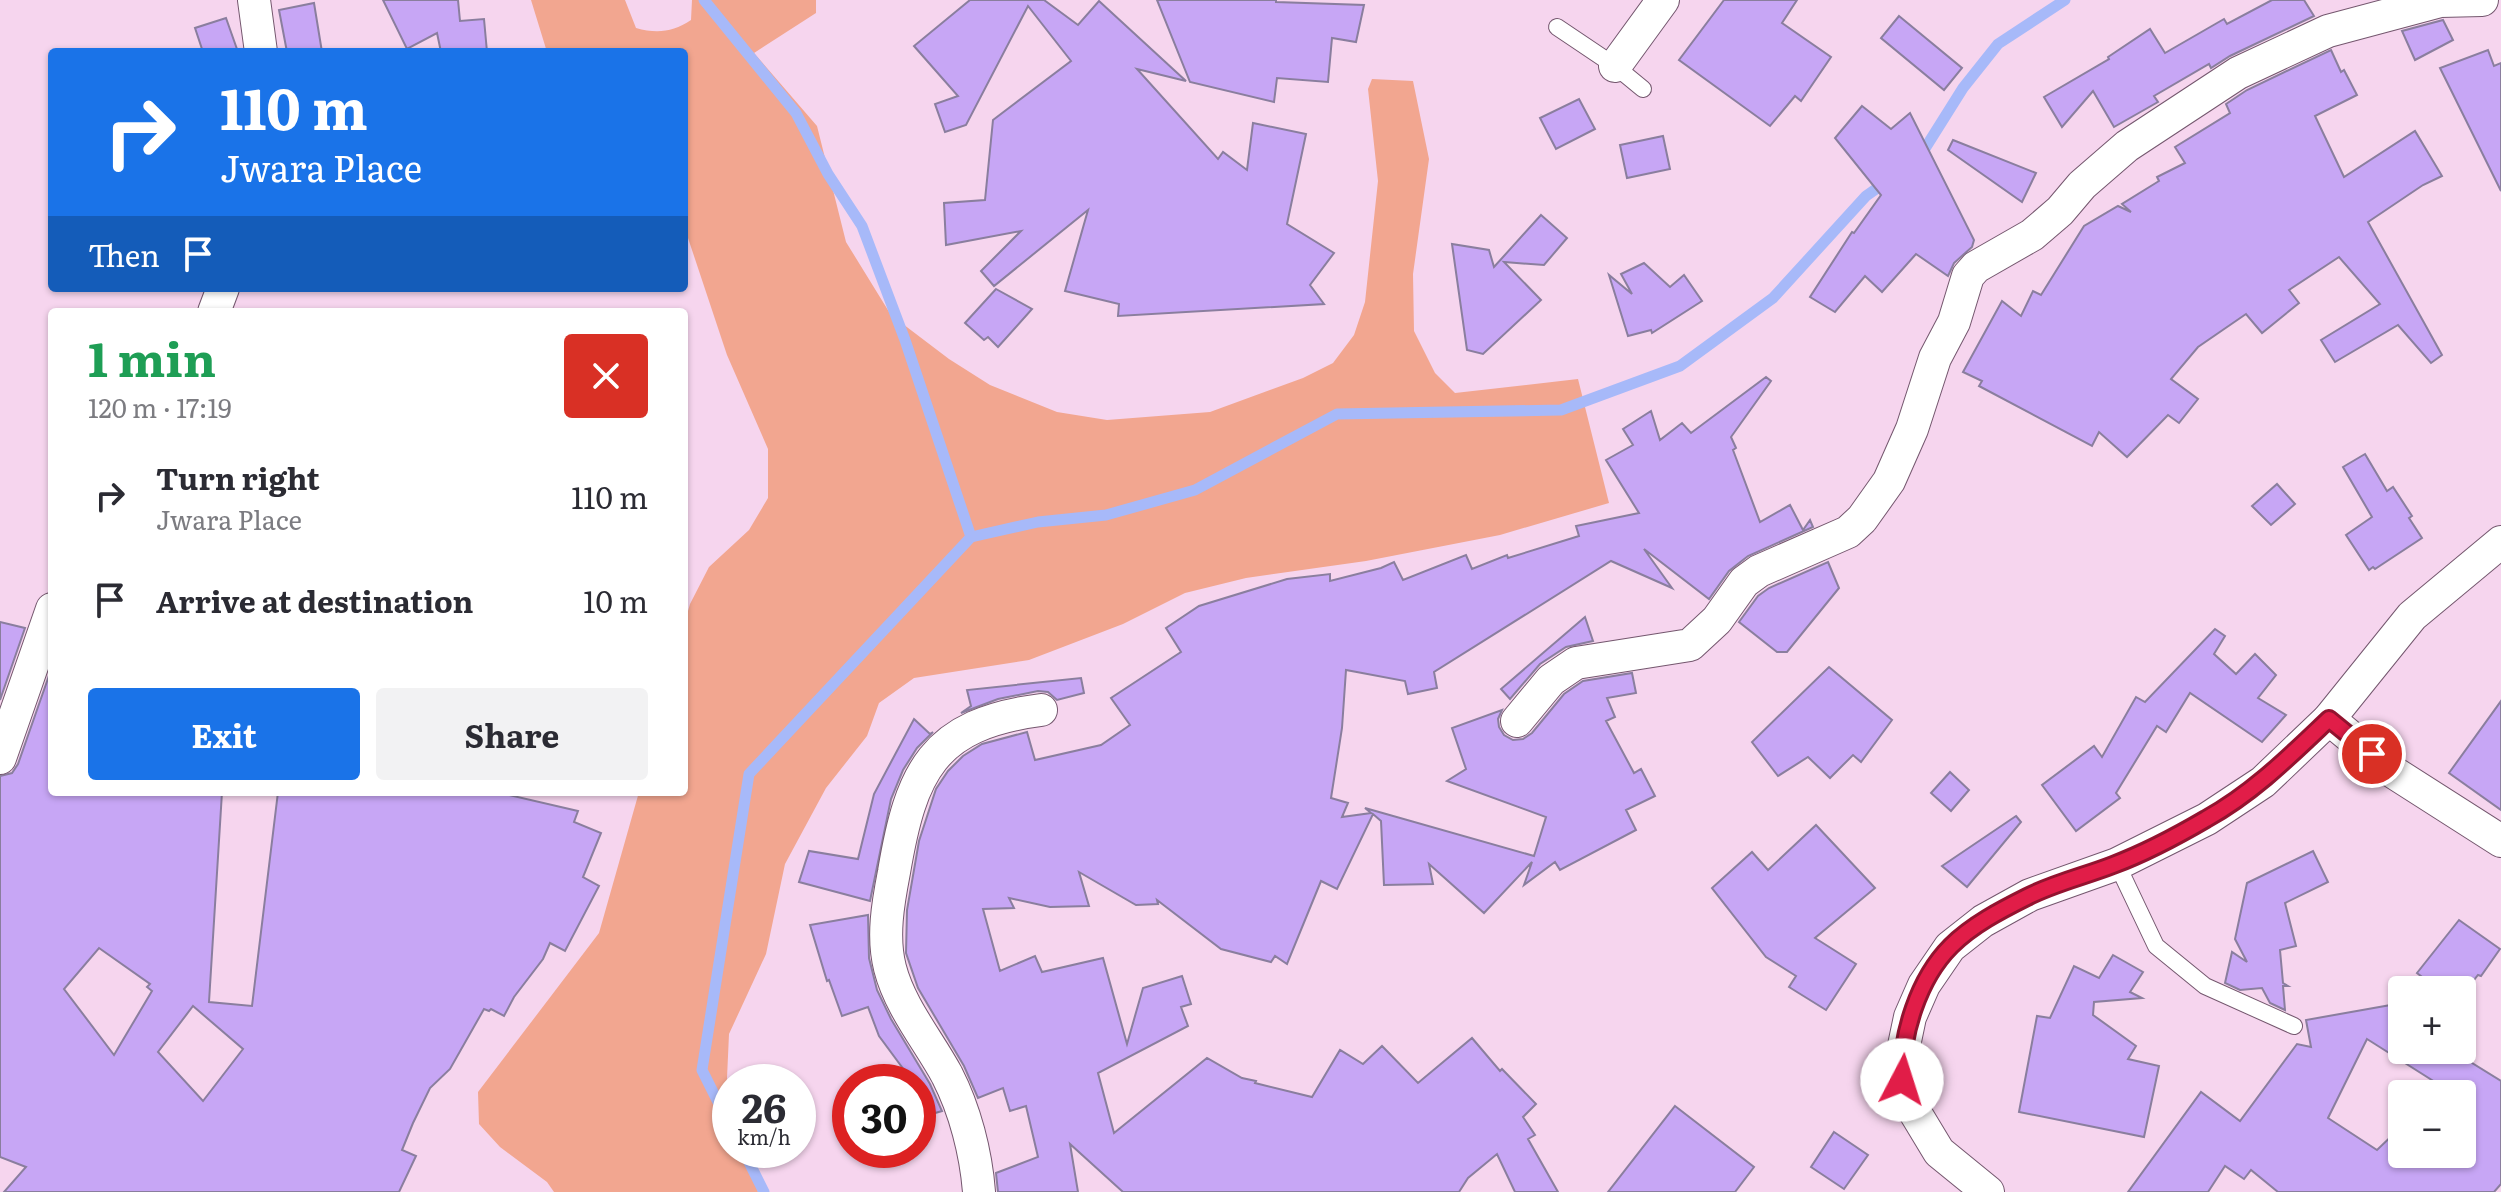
<!DOCTYPE html>
<html lang="en">
<head>
<meta charset="utf-8">
<style>
	body { margin:0; font-family:Literata,serif; background:#f2f2f3; color:#2b2b33; height:100vh; display:flex; flex-direction:column; font-size:30px; white-space:nowrap }
	* { box-sizing:border-box; margin:0 }
	p { font-size:26px; color:#7c7c81 }
	.icon { flex:none; width:44px; height:44px; fill:none; stroke:currentColor; stroke-width:2; stroke-linecap:round; stroke-linejoin:round }
	.map { position:relative; flex:1; overflow:hidden }
	.details { position:absolute; left:48px; top:308px; width:640px; height:488px; display:flex; flex-direction:column; background:#fff; border-radius:8px; box-shadow:0 2px 6px #0004 }
	.details>* { flex:none }
	.banner { position:absolute; left:48px; top:48px; width:640px; height:244px; border-radius:8px; box-shadow:0 2px 6px #0004; background:#1a73e8; color:#fff; overflow:hidden }
	.tools { position:absolute; left:2388px; top:976px; display:grid; gap:16px }
	.tools a { display:grid; place-items:center; width:88px; height:88px; border-radius:8px; background:#fff; box-shadow:0 2px 6px #0004; font-size:40px }
	.speed { position:absolute; left:712px; top:1064px; display:flex; gap:16px; font-size:40px; font-weight:700; text-align:center }
	.speed>* { display:grid; place-content:center; width:104px; height:104px; border-radius:50%; background:#fff; box-shadow:0 2px 6px #0004; line-height:1 }
	.speed small { font-size:20px; font-weight:400 }
	.speed .limit { border:12px solid #d22; background:#fff; color:#111 }
	.pin { position:absolute; display:grid; place-items:center; width:68px; height:68px; color:#fff; margin:-34px; border:4px solid #fff; border-radius:50%; box-shadow:0 2px 8px #0007 }
	.me { position:absolute; width:88px; margin:-44px; rotate:5deg; stroke-linejoin:round; filter:drop-shadow(0 0 6px #0008) }
	.turn { display:flex; align-items:center; gap:28px; height:168px; padding:0 40px; font-size:36px }
	.turn .icon { width:104px; height:104px; stroke-width:2.5 }
	.turn b { display:block; font-size:56px; line-height:68px }
	.then { display:flex; align-items:center; height:76px; padding:0 40px; background:#0003; gap:16px; font-size:30px }
	.round { display:grid; place-items:center; flex:none; width:84px; height:84px; border-radius:8px; background:#f2f2f3 }
	.summary { display:flex; align-items:center; justify-content:space-between; height:136px; padding:0 40px }
	h1 { font-size:48px; font-weight:700; line-height:60px; color:#1e9e55 }
	.cta { display:flex; gap:16px; margin-top:auto; padding:16px 40px }
	.cta a { flex:1; height:92px; border-radius:8px; background:#1a73e8; color:#fff; font-size:32px; font-weight:700; line-height:92px; text-align:center }
	.cta a+a { background:#f2f2f3; color:#2b2b33 }
	ul { padding:0; list-style:none }
	li { display:flex; align-items:center; gap:24px; height:104px; padding:0 40px }
	li div { flex:1 }
	li b { display:block; font-size:30px }
	li em { font-style:normal }
	.map>svg:first-child { display:block }
	.green { fill:#f2a690 }
	.lines { fill:none; stroke-linecap:round; stroke-linejoin:round }
	.stream { stroke:#a7b9f9; stroke-width:11 }
	.building { fill:#c7a6f5; stroke:#8a7e9e; stroke-width:2; fill-rule:evenodd }
	.service-casing { stroke:#74576e; stroke-width:18 }
	.minor-casing { stroke:#74576e; stroke-width:34 }
	.service { stroke:#fff; stroke-width:16 }
	.minor { stroke:#fff; stroke-width:32 }
	.route-casing { stroke:#92132f; stroke-width:20 }
	.route { stroke:#e11d48; stroke-width:14 }
</style>
</head>
<body>
<div class="map">
<svg width="2501" height="1192" viewBox="0 0 2501 1192">
	<rect width="100%" height="100%" fill="#f6d5ee"/>
	<!-- green -->
	<path class="green" d="M531,0H625L636,28C657,34 673,32 691,20L692,0H816V13L754,53L817,126L846,242L891,315L949,359L990,385L1057,412L1107,420L1210,412L1303,378L1333,363L1354,335L1365,302L1378,181L1368,89L1372,79L1413,81L1429,159L1413,274L1414,331L1435,373L1455,393L1578,379L1609,503L1500,535L1366,561L1246,578L1185,593L1123,624L1029,660L914,678L879,703L867,736L826,788L785,864L766,954L729,1034L727,1078L730,1091V1150H746L758,1192H554L547,1182L500,1147L479,1124L478,1092L599,933L639,792H684V625L690,604L709,567L749,530L768,498V449L727,355L684,226V52H547Z"/>
	<g class="lines">
		<!-- stream -->
		<g class="stream">
			<polyline points="704,0 796,113 828,174 862,226 905,340 971,537 749,774 702,1070 730,1126"/>
			<polyline points="1919,158 1963,88 1998,44 2065,0"/>
			<polyline points="971,537 1038,522 1106,515 1195,490 1337,414 1561,410 1680,366 1773,298 1866,196 1886,182"/>
			<polyline points="743,1150 764,1192"/>
		</g>
	</g>
	<!-- building -->
	<g class="building">
		<polygon points="383,0 458,0 460,21 484,19 487,52 441,52 437,33 407,49"/>
		<polygon points="970,0 1044,0 1078,25 1099,1 1186,81 1137,69 1218,159 1223,152 1247,170 1253,123 1306,134 1287,224 1334,253 1310,285 1324,304 1118,316 1119,304 1065,291 1088,210 994,286 981,271 1021,231 946,245 944,203 985,200 993,120 1071,61 1028,6 966,125 945,132 935,104 958,96 914,46"/>
		<polygon points="1157,0 1276,0 1276,2 1364,5 1356,42 1332,38 1328,82 1277,78 1274,102 1190,82"/>
		<polygon points="1724,0 1797,0 1782,23 1831,57 1801,101 1795,96 1770,126 1679,60"/>
		<polygon points="2272,0 2304,0 2314,16 2230,56 2211,68 2209,64 2154,96 2158,102 2114,127 2093,91 2062,127 2044,97 2109,59 2108,57 2150,29 2165,53 2224,19 2227,24"/>
		<polygon points="314,3 322,52 287,52 279,10"/>
		<polygon points="1899,16 1962,68 1944,90 1881,38"/>
		<polygon points="226,18 238,52 203,52 195,28"/>
		<polygon points="2443,20 2453,40 2415,60 2402,31"/>
		<polygon points="2331,50 2341,72 2344,70 2357,95 2315,116 2344,177 2415,131 2442,176 2423,185 2368,222 2442,355 2431,363 2398,325 2335,362 2321,340 2380,304 2339,257 2289,290 2299,303 2262,333 2246,314 2198,347 2171,379 2198,399 2179,423 2168,415 2127,457 2099,432 2092,446 1979,386 1982,381 1963,372 2002,301 2021,316 2033,291 2041,295 2084,226 2118,206 2131,212 2122,204 2159,181 2157,177 2185,163 2175,147 2230,113 2226,104 2247,90"/>
		<polygon points="2488,50 2494,66 2501,63 2501,191 2440,68"/>
		<polygon points="1579,99 1595,129 1556,149 1540,118"/>
		<polygon points="1862,106 1891,129 1910,113 1974,240 1972,247 1954,263 1948,276 1916,254 1882,292 1865,276 1835,312 1810,297 1852,232 1854,233 1881,195 1835,138"/>
		<polygon points="1663,136 1670,169 1627,178 1620,145"/>
		<polygon points="1953,140 2036,173 2022,202 1948,150"/>
		<polygon points="1541,215 1567,238 1544,265 1504,262 1541,300 1483,354 1467,350 1452,244 1489,250 1494,267"/>
		<polygon points="1644,263 1670,287 1684,275 1702,301 1652,333 1651,330 1628,336 1609,275 1632,294 1621,274"/>
		<polygon points="996,289 1032,309 998,347 988,337 984,340 965,323"/>
		<polygon points="1766,377 1771,381 1731,437 1736,448 1733,450 1760,522 1790,505 1803,530 1810,520 1813,527 1748,556 1729,571 1709,599 1644,549 1672,588 1611,561 1434,672 1437,688 1408,694 1405,681 1346,670 1342,728 1331,798 1348,803 1342,817 1371,813 1365,808 1534,856 1546,817 1447,781 1466,769 1452,728 1502,710 1498,719 1499,727 1504,735 1513,740 1523,739 1532,733 1564,694 1583,681 1632,673 1636,693 1607,698 1615,717 1606,721 1634,773 1641,769 1655,796 1626,810 1636,830 1560,870 1555,862 1524,885 1532,862 1484,913 1429,864 1433,884 1384,885 1381,821 1373,814 1337,889 1321,881 1287,964 1275,956 1271,962 1221,949 1157,900 1158,904 1136,905 1079,872 1089,906 1050,907 1009,898 1014,908 983,909 1000,971 1035,956 1042,972 1103,958 1127,1044 1143,988 1182,976 1191,1004 1181,1007 1188,1026 1098,1073 1114,1133 1207,1058 1242,1078 1256,1081 1255,1083 1312,1097 1340,1050 1363,1064 1382,1046 1418,1083 1472,1038 1500,1071 1502,1069 1536,1104 1523,1117 1535,1135 1528,1139 1558,1192 1515,1192 1497,1154 1468,1178 1459,1192 1123,1192 1070,1144 1078,1192 998,1192 996,1173 1038,1157 1026,1106 1010,1111 1003,1088 978,1098 964,1066 918,988 906,953 907,910 919,841 936,789 948,771 963,756 982,744 1027,732 1035,760 1101,745 1130,725 1111,698 1181,652 1166,628 1199,606 1287,579 1330,574 1330,581 1381,568 1394,562 1403,580 1466,555 1472,569 1507,555 1508,558 1579,536 1576,526 1639,513 1606,460 1633,445 1623,429 1651,411 1660,440 1682,423 1691,433"/>
		<polygon points="2365,454 2387,491 2393,487 2412,516 2409,518 2422,538 2375,569 2373,567 2369,570 2346,535 2372,517 2343,467"/>
		<polygon points="2277,484 2295,504 2271,525 2252,506"/>
		<polygon points="1828,562 1839,588 1787,652 1777,652 1739,622 1758,596 1769,588"/>
		<polygon points="1585,617 1593,641 1566,647 1540,664 1510,699 1501,689"/>
		<polygon points="0,622 25,628 0,700"/>
		<polygon points="2215,629 2225,636 2214,654 2236,674 2255,654 2276,675 2258,698 2286,715 2262,742 2190,693 2166,732 2157,726 2116,793 2120,798 2076,831 2042,785 2094,746 2102,757 2136,697 2145,702"/>
		<path d="M52,667V792H222L209,1002L252,1006L278,792L326,795L327,792H496L578,811L574,822L601,833L583,877L599,886L565,951L550,943L543,959L514,997L504,1016L491,1009L489,1011L484,1009L450,1069L430,1088L413,1123L402,1150L416,1156L399,1192H4L26,1167L0,1157V776L12,773L18,764ZM99,948L150,984L147,987L152,991L114,1055L64,989ZM193,1006L243,1049L203,1101L158,1052Z"/>
		<polygon points="1829,667 1892,720 1861,762 1853,755 1830,778 1808,757 1778,776 1752,742"/>
		<polygon points="1081,678 1084,693 1057,700 1048,692 1038,691 998,699 961,713 971,706 967,690"/>
		<polygon points="2501,701 2501,810 2449,773"/>
		<polygon points="914,719 930,734 933,732 917,748 903,770 891,799 870,901 799,882 809,851 858,859 874,794"/>
		<polygon points="1950,772 1969,790 1951,811 1931,793"/>
		<polygon points="2016,816 2021,822 1967,887 1942,866"/>
		<polygon points="1816,825 1875,888 1815,938 1856,964 1826,1010 1789,987 1796,976 1766,957 1712,888 1752,852 1768,870"/>
		<polygon points="2313,851 2328,882 2285,903 2296,946 2280,950 2283,983 2288,986 2283,986 2285,1010 2270,1003 2262,988 2240,990 2225,983 2232,952 2247,962 2235,939 2247,883"/>
		<polygon points="868,915 869,958 877,990 891,1019 930,1084 942,1111 918,1118 918,1082 913,1082 879,1036 868,1007 842,1016 829,980 827,981 810,925"/>
		<polygon points="2459,920 2500,949 2481,976 2478,975 2466,990 2439,990 2417,973"/>
		<polygon points="2113,955 2143,972 2130,992 2142,998 2094,1002 2093,1015 2136,1046 2128,1059 2159,1066 2144,1137 2019,1112 2037,1016 2050,1018 2074,966 2099,978"/>
		<path d="M2402,1003V1050H2451L2501,1081V1184L2494,1192H2278L2251,1170L2244,1179L2225,1166L2208,1192H2128L2201,1092L2240,1121L2297,1044L2311,1047L2306,1020ZM2367,1039L2454,1094H2462V1154H2402V1126L2377,1150L2328,1118Z"/>
		<polygon points="1675,1106 1754,1167 1735,1192 1608,1192"/>
		<polygon points="1834,1132 1868,1155 1844,1189 1811,1167"/>
	</g>
	<g class="lines">
		<!-- service casing -->
		<g class="service-casing">
			<g id="service">
				<polyline points="1557,27 1615,66 1643,89"/>
				<polyline points="2117,864 2156,946 2205,986 2294,1026"/>
			</g>
		</g>
		<!-- minor casing -->
		<g class="minor-casing">
			<g id="minor">
				<polyline points="254,0 261,52"/>
				<polyline points="1615,66 1663,0"/>
				<polyline points="214,312 223,288"/>
				<polyline points="2329,719 2393,772 2501,841"/>
				<polyline points="1517,721 1551,680 1576,663 1690,645 1717,620 1744,582 1759,571 1848,532 1862,519 1889,481 1912,429 1935,358 1954,322 1968,276 1976,267 2032,235 2060,211 2082,185 2127,146 2238,73 2328,31 2440,1 2482,0"/>
				<polyline points="0,758 52,609"/>
				<path d="M979,1192C976,1153 965,1110 947,1075C928,1040 900,1007 890,968C882,937 888,903 894,872C911,772 932,724 1041,710"/>
				<polyline points="1988,1192 1939,1152 1910,1104 1902,1080 1901,1060 1910,1017 1924,985 1950,947 1983,921 2030,895 2117,864 2207,819 2263,782 2329,719 2412,616 2501,542"/>
			</g>
		</g>
		<!-- service -->
		<use href="#service" class="service"/>
		<!-- minor -->
		<use href="#minor" class="minor"/>
	</g>
	<g class="lines">
		<!-- route casing -->
		<g class="route-casing">
			<path id="route" d="M1902,1080C1901,1035 1918,979 1951,946C1972,925 2001,910 2027,897C2054,883 2085,876 2113,865C2145,853 2177,836 2206,819C2253,793 2290,756 2329,719L2372,754"/>
		</g>
		<!-- route -->
		<use href="#route" class="route"/>
	</g>
</svg>
<div class="tools">
<a>+</a>
<a>−</a>
</div>
<div class="speed"><div>26<small>km/h</small></div><div class="limit">30</div></div>
<div class="pin" style="left:2372px;top:754px;background:#d93025"><svg class="icon" aria-label="arrive" viewBox="0 0 24 24"><path d="M6 21V4h12l-3 4 3 4H6"/></svg></div>
<svg class="me" style="left:1902px;top:1080px" viewBox="-20 -20 40 40"><circle r="19" fill="#fff"/><path d="M0-13L10 11 0 6-10 11z" fill="#e11d48"/></svg>
<div class="banner">
<div class="turn"><svg class="icon" aria-label="right" viewBox="0 0 24 24"><path d="M7 20v-9h11M14 6l5 5-5 5"/></svg><div><b>110 m</b>Jwara Place</div></div>
<div class="then">Then<svg class="icon" aria-label="arrive" viewBox="0 0 24 24"><path d="M6 21V4h12l-3 4 3 4H6"/></svg></div>
</div>
<section class="details">
<div class="summary"><div><h1>1 min</h1><p>120 m · 17:19</p></div><a class="round" style="background:#d93025;color:#fff"><svg class="icon" aria-label="close" viewBox="0 0 24 24"><path d="M6 6l12 12M18 6L6 18"/></svg></a></div>
<ul>
<li><svg class="icon" aria-label="right" viewBox="0 0 24 24"><path d="M7 20v-9h11M14 6l5 5-5 5"/></svg><div><b>Turn right</b><p>Jwara Place</p></div><em>110 m</em></li>
<li><svg class="icon" aria-label="arrive" viewBox="0 0 24 24"><path d="M6 21V4h12l-3 4 3 4H6"/></svg><div><b>Arrive at destination</b></div><em>10 m</em></li>
</ul>
<div class="cta"><a>Exit</a><a>Share</a></div>
</section>
</div>
</body>
</html>
